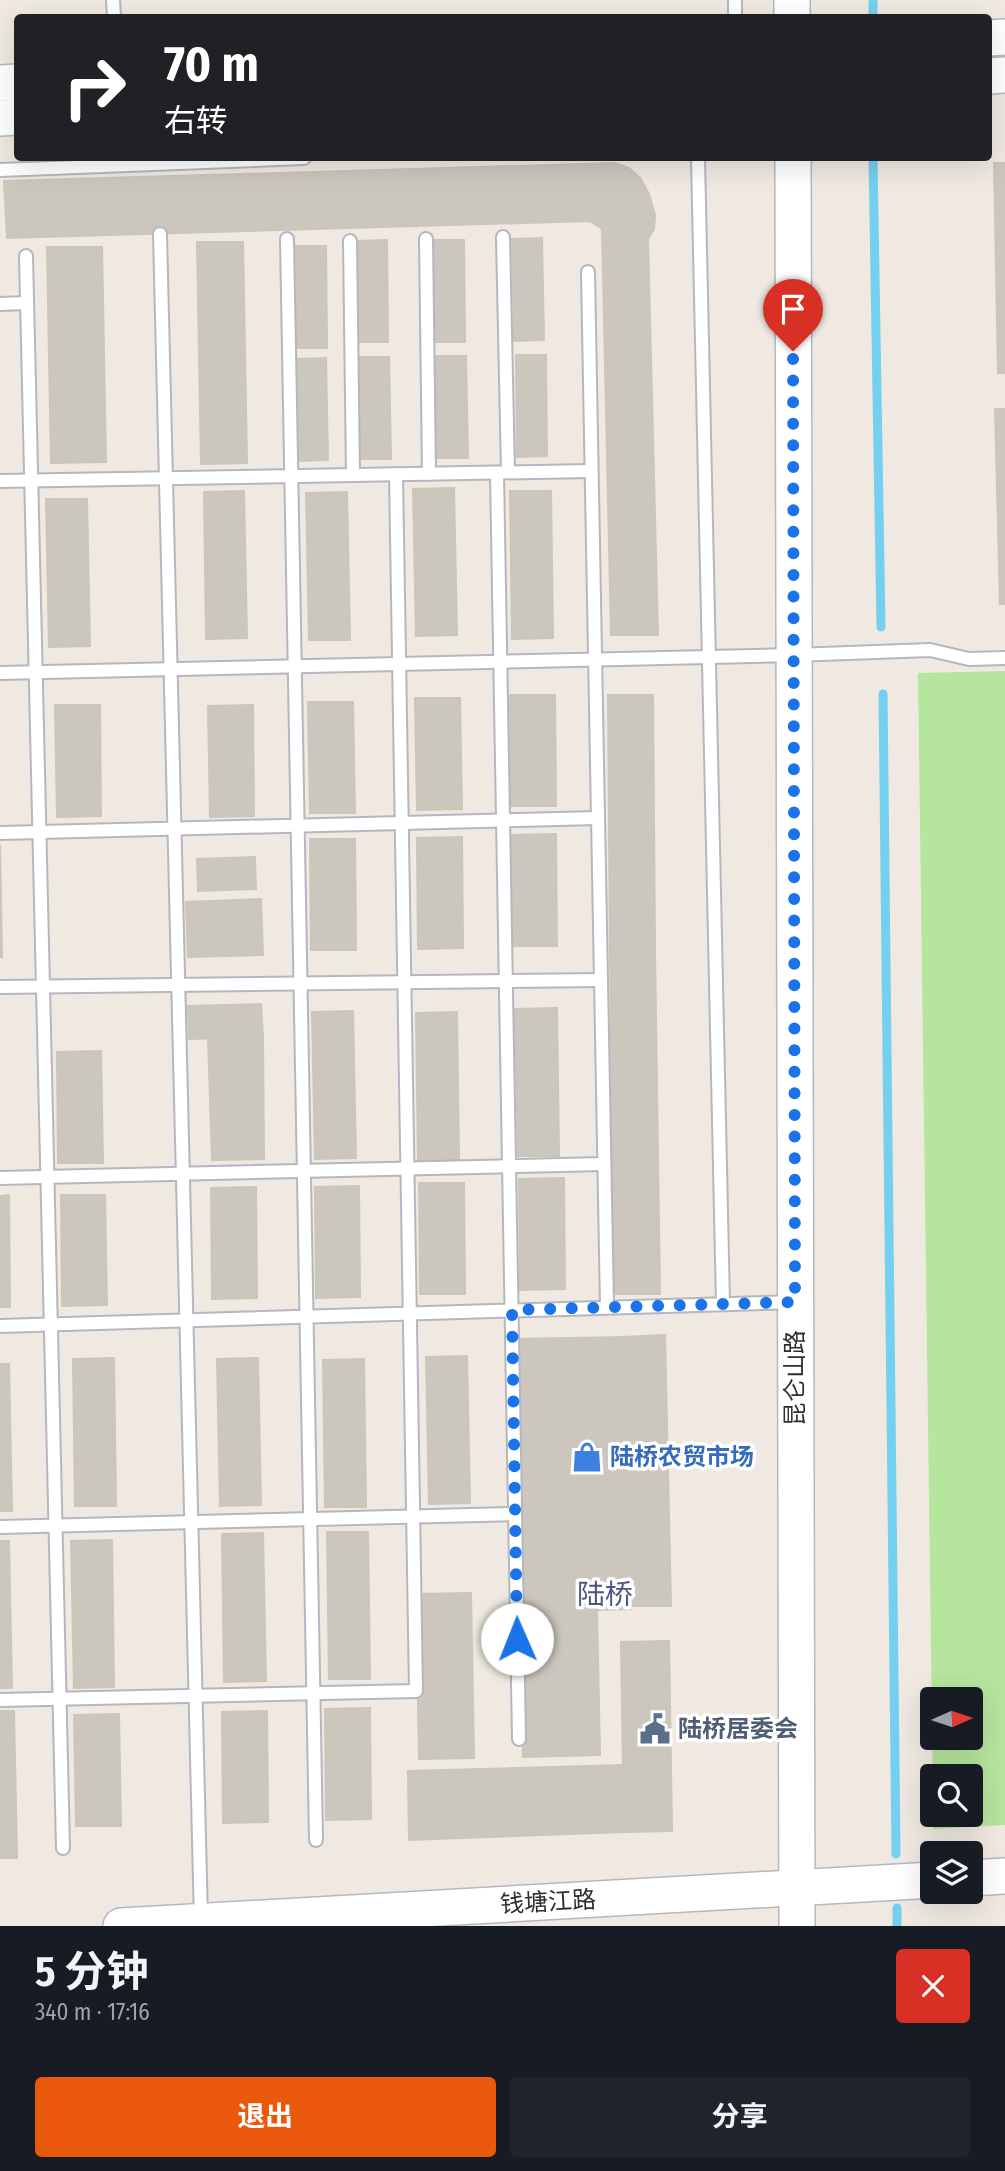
<!DOCTYPE html>
<html lang="zh">
<head>
<meta charset="utf-8">
<style>
	body { margin:0; font-family:"Fira Sans Condensed","Noto Sans SC",sans-serif; background:#20242c; color:#f1f3f6; height:100vh; display:flex; flex-direction:column; font-size:26px; white-space:nowrap }
	* { box-sizing:border-box; margin:0 }
	p { font-size:23px; color:#9ea1a6 }
	.icon { flex:none; width:38px; height:38px; fill:none; stroke:currentColor; stroke-width:2; stroke-linecap:round; stroke-linejoin:round }
	.map { position:relative; height:1926px; overflow:hidden }
	.panel { display:flex; flex-direction:column; background:#171b24; flex:1 }
	.panel>* { flex:none }
	.top-card { position:absolute; left:14px; top:14px; width:978px; height:147px; border-radius:7px; box-shadow:0 7px 28px #0002; background:#202124; color:#fff; overflow:hidden }
	.needle { width:46px; rotate:87deg }
	.controls { position:absolute; left:920px; top:1687px; display:grid; gap:14px }
	.controls a { display:grid; place-items:center; width:63px; height:63px; border-radius:7px; background:#171b24; box-shadow:0 7px 28px #0002; font-size:35px }
	.pin { position:absolute; display:grid; place-items:center; width:60px; height:60px; color:#fff; margin:-72px -30px; border-radius:50% 50% 50% 0; rotate:-45deg; box-shadow:0 0 7px #0007 }
	.pin .icon { rotate:45deg }
	.me { position:absolute; width:77px; margin:-38px; rotate:359deg; stroke-linejoin:round; filter:drop-shadow(0 0 5px #0008) }
	.turn { display:flex; align-items:center; gap:24px; height:147px; padding:0 35px; font-size:32px }
	.turn .icon { width:91px; height:91px; stroke-width:2.5 }
	.turn b { display:block; font-size:49px; line-height:60px }
	.round { display:grid; place-items:center; flex:none; width:74px; height:74px; border-radius:7px; background:#20242c }
	.head { display:flex; align-items:center; justify-content:space-between; height:119px; padding:0 35px }
	h1 { font-size:42px; font-weight:700; line-height:52px }
	.button { display:flex; gap:14px; margin-top:auto; padding:14px 35px }
	.button a { flex:1; height:80px; border-radius:7px; background:#ea580c; color:#fff; font-size:28px; font-weight:700; line-height:80px; text-align:center }
	.button a+a { background:#20242c; color:#f1f3f6 }
	.map>svg:first-child { display:block }
	.green { fill:#b6e59e; fill-rule:evenodd }
	.lines { fill:none; stroke-linecap:round; stroke-linejoin:round }
	.stream { stroke:#75cff0; stroke-width:9 }
	.building { fill:#cbc7bf; stroke:#cbc5ba; stroke-width:2 }
	.lane-casing { stroke:#b4b7c1; stroke-width:16 }
	.secondary-casing { stroke:#b4b7c1; stroke-width:38 }
	.lane { stroke:#fff; stroke-width:12 }
	.secondary { stroke:#fff; stroke-width:35 }
	.route { stroke:#1a73e8; stroke-width:12; stroke-dasharray:0 21.6 }
	.labels { text-anchor:middle; dominant-baseline:central; stroke-width:7; stroke-linejoin:round; paint-order:stroke }
	.street-label { font-size:24px; fill:#2e2e2e; stroke:#fff }
	.shop-label { font-size:24px; font-weight:bold; fill:#366cbe; stroke:#fff; text-anchor:start }
	.service-label { font-size:24px; font-weight:bold; fill:#4e5e75; stroke:#fff; text-anchor:start }
	.quarter-label { font-size:28px; fill:#4d5680; stroke:#fff }
</style>
</head>
<body>
<div class="map">
<svg width="1005" height="1926" viewBox="0 0 1005 1926">
	<rect width="100%" height="100%" fill="#efe9e1"/>
	<!-- green -->
	<path class="green" d="M1005,671V1825L933,1829V1815H971V1776H933V1800L918,673ZM933,1699H971V1738H933Z"/>
	<g class="lines">
		<!-- stream -->
		<g class="stream">
			<polyline points="873,0 873,16"/>
			<polyline points="873,158 881,627"/>
			<polyline points="883,694 896,1854"/>
			<polyline points="897,1908 897,1926"/>
		</g>
	</g>
	<!-- building -->
	<g class="building">
		<polygon points="615,163 629,168 640,178 649,194 655,215 654,229 648,239 658,635 611,635 602,229 590,221 7,238 4,181"/>
		<polygon points="994,163 1005,163 1005,373 998,373"/>
		<polygon points="542,238 544,340 514,341 512,239"/>
		<polygon points="387,240 388,342 358,342 356,241"/>
		<polygon points="433,240 464,240 465,342 435,342"/>
		<polygon points="197,242 243,242 247,463 201,464"/>
		<polygon points="296,246 326,246 327,348 297,348"/>
		<polygon points="47,247 102,247 106,462 51,463"/>
		<polygon points="516,355 546,355 547,456 517,457"/>
		<polygon points="436,356 466,356 468,458 437,458"/>
		<polygon points="359,357 389,357 391,459 360,459"/>
		<polygon points="326,358 328,460 298,461 296,359"/>
		<polygon points="995,409 1005,409 1005,604 1000,604"/>
		<polygon points="454,488 457,635 416,636 413,489"/>
		<polygon points="244,491 247,638 206,639 204,492"/>
		<polygon points="510,491 551,491 553,638 512,639"/>
		<polygon points="347,492 350,640 309,640 306,493"/>
		<polygon points="46,499 87,499 90,646 49,647"/>
		<polygon points="510,695 555,695 556,806 511,806"/>
		<polygon points="608,695 653,695 655,951 610,951"/>
		<polygon points="415,698 460,698 462,809 417,810"/>
		<polygon points="308,702 353,702 355,813 310,813"/>
		<polygon points="55,705 100,705 101,816 57,817"/>
		<polygon points="253,705 254,816 210,817 208,706"/>
		<polygon points="556,834 557,946 512,946 511,835"/>
		<polygon points="462,837 463,948 418,949 417,838"/>
		<polygon points="310,839 355,839 356,950 311,950"/>
		<polygon points="0,845 2,957 0,957"/>
		<polygon points="255,857 256,889 198,891 197,859"/>
		<polygon points="261,899 263,955 188,957 186,902"/>
		<polygon points="610,951 655,951 660,1294 614,1294"/>
		<polygon points="261,1004 263,1037 189,1039 188,1006"/>
		<polygon points="557,1008 559,1156 518,1156 515,1009"/>
		<polygon points="353,1011 356,1158 315,1159 312,1012"/>
		<polygon points="457,1012 459,1159 418,1160 416,1013"/>
		<polygon points="263,1037 264,1159 212,1160 208,1039"/>
		<polygon points="101,1051 103,1163 58,1163 57,1052"/>
		<polygon points="564,1178 565,1289 520,1290 519,1179"/>
		<polygon points="419,1183 464,1183 465,1294 420,1294"/>
		<polygon points="359,1186 360,1297 316,1298 315,1187"/>
		<polygon points="256,1187 257,1298 212,1299 211,1188"/>
		<polygon points="9,1195 10,1307 0,1307 0,1196"/>
		<polygon points="61,1195 105,1195 107,1305 62,1306"/>
		<polygon points="665,1335 671,1606 630,1606 624,1337"/>
		<polygon points="624,1337 630,1609 597,1610 600,1755 523,1757 514,1339"/>
		<polygon points="467,1356 470,1503 429,1504 426,1357"/>
		<polygon points="114,1358 116,1506 75,1506 73,1359"/>
		<polygon points="258,1358 261,1505 220,1506 217,1359"/>
		<polygon points="364,1359 366,1507 325,1507 323,1360"/>
		<polygon points="0,1364 9,1364 12,1511 0,1511"/>
		<polygon points="327,1532 368,1532 370,1679 329,1679"/>
		<polygon points="263,1533 266,1681 224,1682 222,1534"/>
		<polygon points="112,1540 114,1687 74,1688 71,1541"/>
		<polygon points="0,1541 9,1541 12,1688 0,1688"/>
		<polygon points="471,1593 474,1758 419,1759 416,1594"/>
		<polygon points="669,1641 672,1831 624,1832 621,1642"/>
		<polygon points="370,1708 371,1819 326,1820 325,1709"/>
		<polygon points="0,1711 14,1711 17,1858 0,1858"/>
		<polygon points="267,1711 268,1822 223,1823 222,1712"/>
		<polygon points="119,1714 121,1826 76,1826 74,1715"/>
		<polygon points="623,1765 624,1832 409,1840 408,1771"/>
	</g>
	<g class="lines">
		<!-- lane casing -->
		<g class="lane-casing">
			<g id="lane">
				<polyline points="113,0 114,18"/>
				<polyline points="735,0 735,18"/>
				<polyline points="698,158 723,1304"/>
				<polyline points="0,170 304,158"/>
				<polyline points="160,234 201,1921"/>
				<polyline points="503,237 508,472"/>
				<polyline points="287,239 316,1840"/>
				<polyline points="426,239 429,474"/>
				<polyline points="350,241 353,475"/>
				<polyline points="26,256 63,1848"/>
				<polyline points="588,272 607,1307"/>
				<polyline points="0,304 27,303"/>
				<polyline points="497,473 519,1739"/>
				<polyline points="0,481 591,471"/>
				<polyline points="0,673 794,655 930,650 969,659 1005,658"/>
				<polyline points="0,833 598,818"/>
				<polyline points="0,987 601,980"/>
				<polyline points="0,1178 604,1164"/>
				<polyline points="0,1326 794,1302"/>
				<polyline points="0,1527 515,1514"/>
				<polyline points="0,1700 416,1691 396,474"/>
				<polyline points="690,1732 796,1730"/>
			</g>
		</g>
		<!-- secondary casing -->
		<g class="secondary-casing">
			<g id="secondary">
				<polyline points="792,0 792,18"/>
				<polyline points="989,38 1005,37"/>
				<polyline points="989,76 1005,75"/>
				<polyline points="0,83 18,82"/>
				<polyline points="0,118 18,117"/>
				<polyline points="793,158 797,1926"/>
				<polyline points="971,1878 1005,1876"/>
				<polyline points="121,1926 933,1880"/>
			</g>
		</g>
		<!-- lane -->
		<use href="#lane" class="lane"/>
		<!-- secondary -->
		<use href="#secondary" class="secondary"/>
	</g>
	<g class="lines">
		<!-- route -->
		<polyline class="route" points="517,1639 512,1310 795,1302 793,351"/>
	</g>
	<!-- icons -->
	<defs>
		<g id="shop-bare" transform="scale(2.415)"><path d="M-5-2.5h2.3a2.7 3.5 0 0 1 5.4 0H5L5.5 6h-11ZM-1.5-2.5h3a1.5 2.3 0 0 0-3 0Z" fill="#3f7fe0" stroke="#fff" stroke-width="2.5" paint-order="stroke"/></g>
		<g id="civic-bare" transform="scale(2.415)"><path d="M-.6-6.5H3V-4.5H.6V-3L4-1V1h2V6H-6V1h2V-1L-.6-3ZM-1.2 2.5V6h2.4V2.5Z" fill="#5c6f8a" stroke="#fff" stroke-width="2.5" paint-order="stroke"/></g>
	</defs>
	<g fill-rule="evenodd">
		<use href="#shop-bare" x="587" y="1457"/>
		<use href="#civic-bare" x="655" y="1729"/>
	</g>
	<g class="labels">
		<!-- street labels -->
		<g class="street-label">
			<text transform="translate(795 1378) rotate(-90)">昆仑山路</text>
			<text transform="translate(548 1902) rotate(-3)">钱塘江路</text>
		</g>
		<!-- shop labels -->
		<g class="shop-label">
			<text x="610" y="1457">陆桥农贸市场</text>
		</g>
		<!-- service labels -->
		<g class="service-label">
			<text x="678" y="1729">陆桥居委会</text>
		</g>
		<!-- quarter labels -->
		<g class="quarter-label">
			<text x="605" y="1594">陆桥</text>
		</g>
	</g>
</svg>
<div class="controls">
<a><svg class="needle" viewBox="-14 -14 28 28"><path d="M0-13l5 13h-10z" fill="#e53935"/><path d="M0 13l5-13h-10z" fill="#9ea1a6"/></svg></a>
<a><svg class="icon" aria-label="search" viewBox="0 0 24 24"><circle cx="10" cy="10" r="6"/><path d="M15 15l6 6"/></svg></a>
<a><svg class="icon" aria-label="layers" viewBox="0 0 24 24"><path d="M12 4l9 5-9 5-9-5zM3 14l9 5 9-5"/></svg></a>
</div>
<div class="pin" style="left:793px;top:351px;background:#d93025"><svg class="icon" aria-label="arrive" viewBox="0 0 24 24"><path d="M6 21V4h12l-3 4 3 4H6"/></svg></div>
<svg class="me" style="left:517px;top:1639px" viewBox="-20 -20 40 40"><circle r="19" fill="#fff"/><path d="M0-13L10 11 0 6-10 11z" fill="#1a73e8"/></svg>
<div class="top-card">
<div class="turn"><svg class="icon" aria-label="right" viewBox="0 0 24 24"><path d="M7 20v-9h11M14 6l5 5-5 5"/></svg><div><b>70 m</b>右转</div></div>
</div>
</div>
<section class="panel">
<div class="head"><div><h1>5 分钟</h1><p>340 m · 17:16</p></div><a class="round" style="background:#d93025;color:#fff"><svg class="icon" aria-label="close" viewBox="0 0 24 24"><path d="M6 6l12 12M18 6L6 18"/></svg></a></div>
<div class="button"><a>退出</a><a>分享</a></div>
</section>
</body>
</html>
